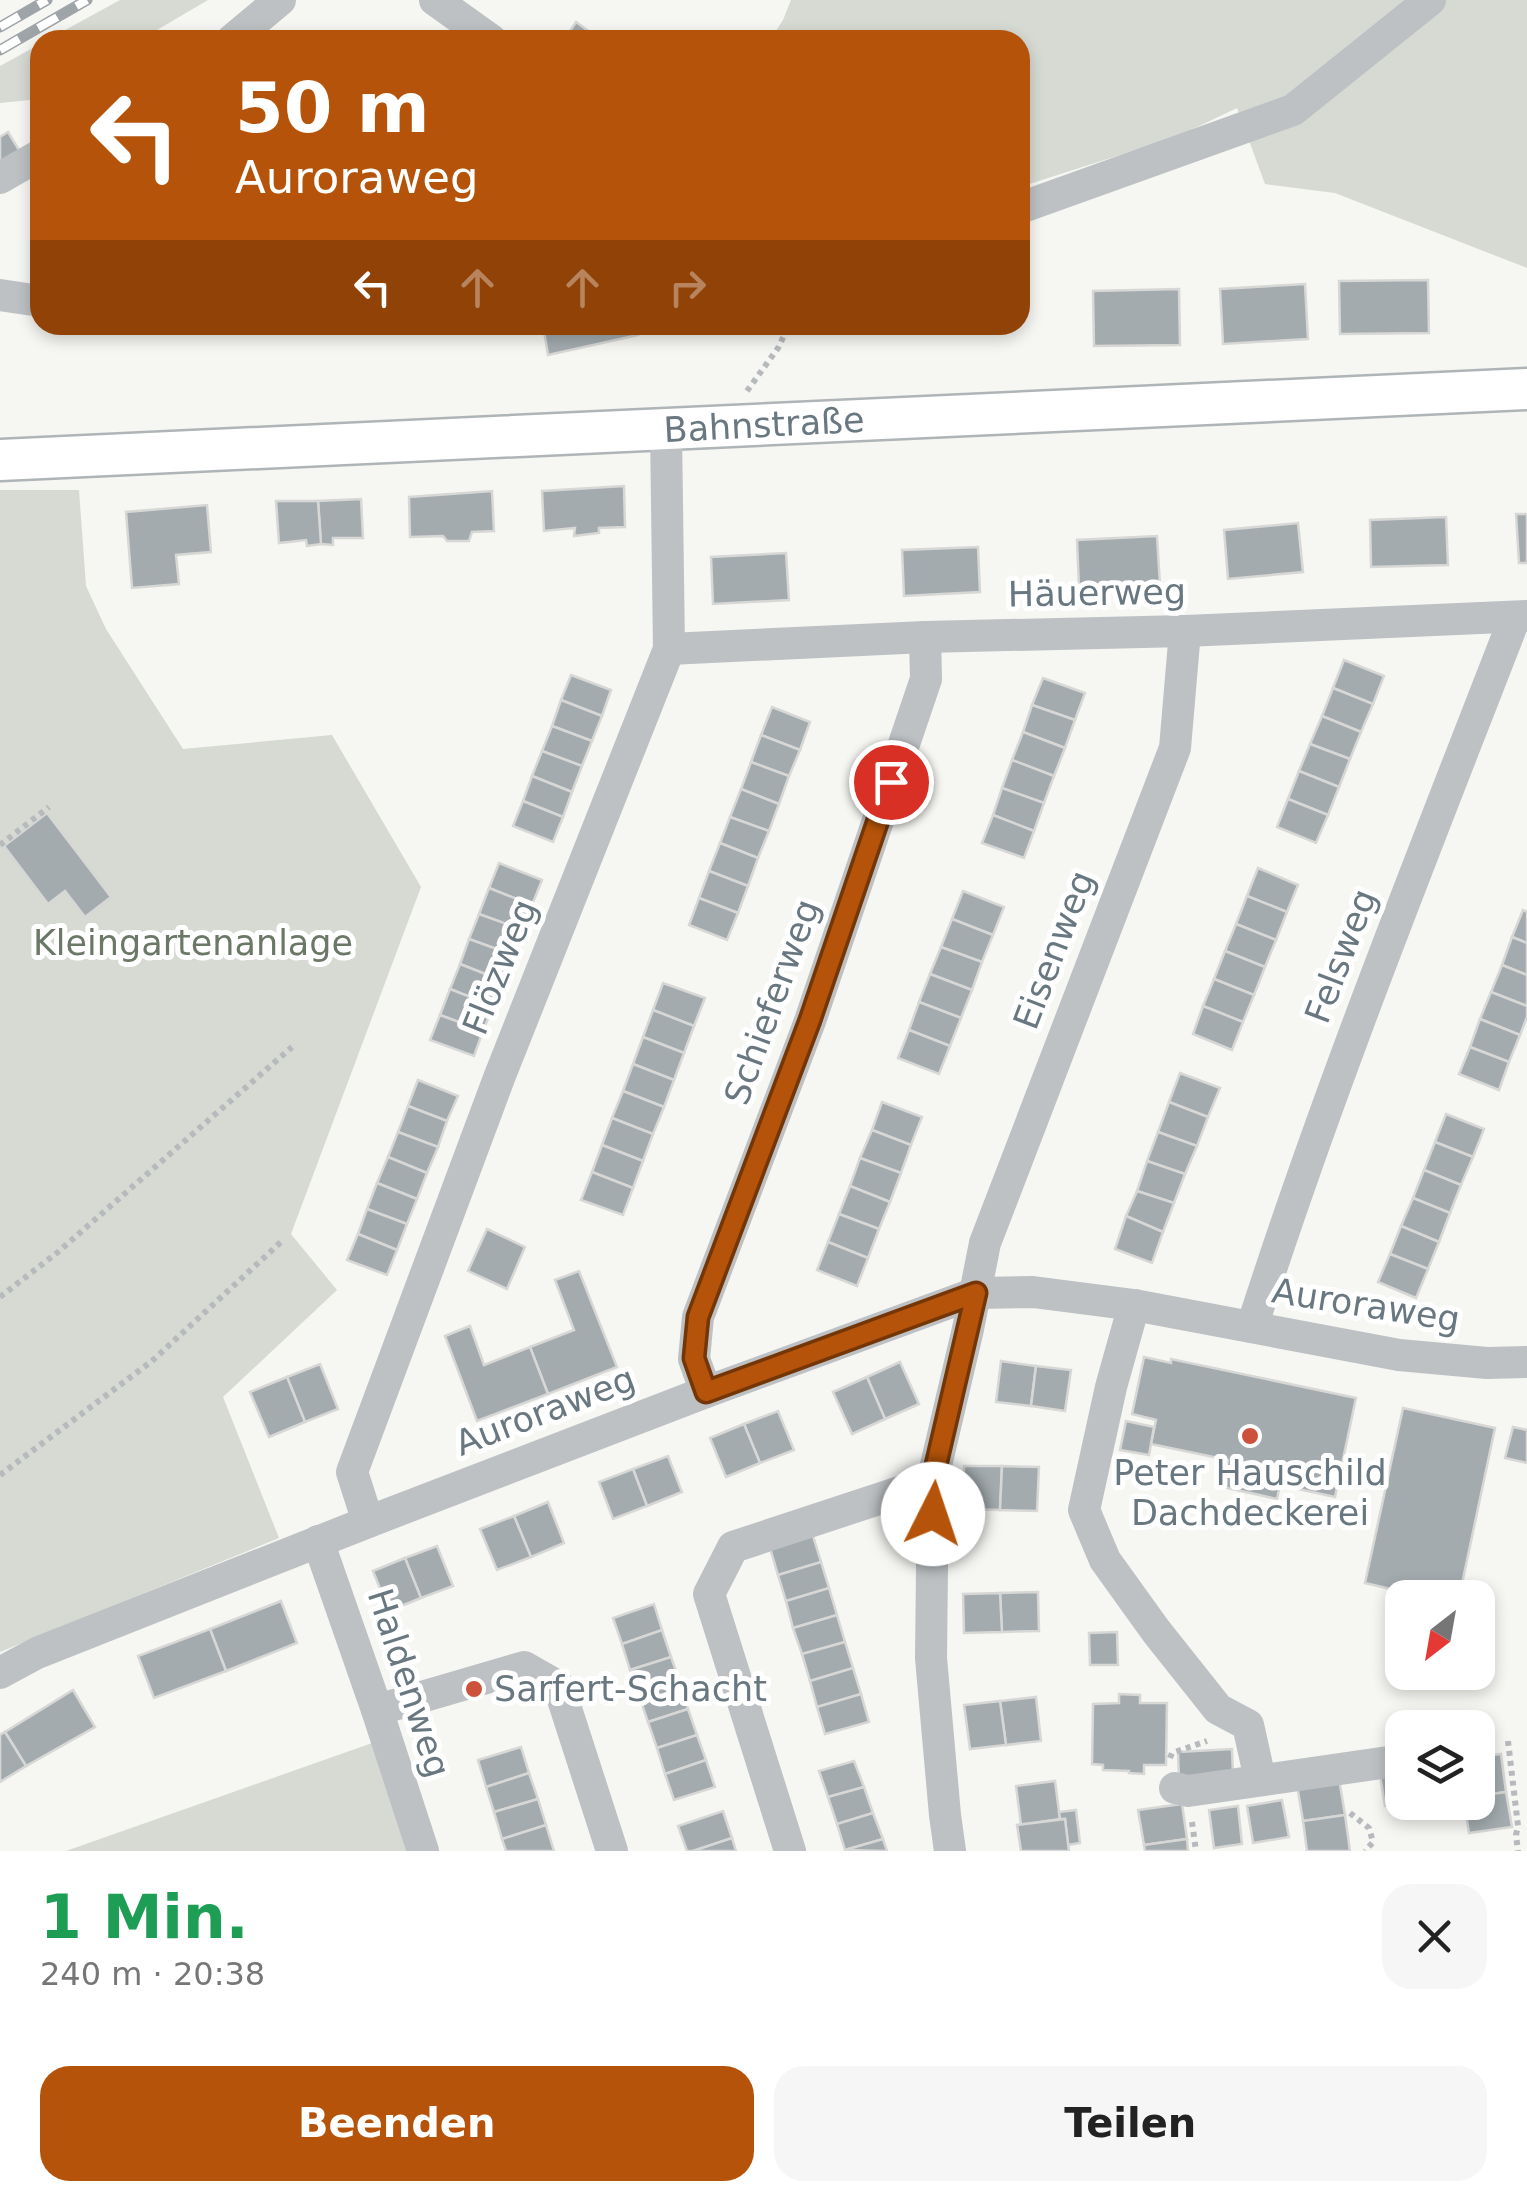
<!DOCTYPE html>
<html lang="de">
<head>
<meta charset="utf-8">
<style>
	body { margin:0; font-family:"DejaVu Sans",sans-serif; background:#f6f6f6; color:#222; height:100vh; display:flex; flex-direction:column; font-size:38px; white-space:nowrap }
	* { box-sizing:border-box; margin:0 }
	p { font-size:32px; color:#767676 }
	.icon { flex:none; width:55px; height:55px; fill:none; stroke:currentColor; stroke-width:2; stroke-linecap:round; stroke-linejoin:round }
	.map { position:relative; height:1851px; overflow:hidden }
	.sheet { display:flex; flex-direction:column; background:#fff; flex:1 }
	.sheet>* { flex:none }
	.banner { position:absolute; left:30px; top:30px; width:1000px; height:305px; border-radius:30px; box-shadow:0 5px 15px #0003; background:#b45309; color:#fff; overflow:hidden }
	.needle { width:65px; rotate:211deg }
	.controls { position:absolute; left:1385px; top:1580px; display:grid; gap:20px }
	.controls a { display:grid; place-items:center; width:110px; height:110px; border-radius:20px; background:#fff; box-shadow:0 5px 15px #0003; font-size:50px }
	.pin { position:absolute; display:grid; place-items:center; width:85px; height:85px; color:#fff; margin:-42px; border:5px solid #fff; border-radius:50%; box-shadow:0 2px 10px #0007 }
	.me { position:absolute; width:110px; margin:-55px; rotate:4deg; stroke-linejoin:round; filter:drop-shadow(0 0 8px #0008) }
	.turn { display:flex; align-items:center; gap:35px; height:210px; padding:0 40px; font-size:45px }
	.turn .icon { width:130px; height:130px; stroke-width:2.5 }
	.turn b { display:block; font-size:70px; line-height:85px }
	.lanes { display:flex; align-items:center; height:95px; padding:0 40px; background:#0003; justify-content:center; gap:50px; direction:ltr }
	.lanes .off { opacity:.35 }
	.round { display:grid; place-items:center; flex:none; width:105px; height:105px; border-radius:30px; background:#f6f6f6 }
	.head { display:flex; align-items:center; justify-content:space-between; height:170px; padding:0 40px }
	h1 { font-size:60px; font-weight:700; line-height:75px; color:#1e9e55 }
	.action { display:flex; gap:20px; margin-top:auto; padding:20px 40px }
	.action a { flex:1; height:115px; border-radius:30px; background:#b45309; color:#fff; font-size:40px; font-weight:700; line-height:115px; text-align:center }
	.action a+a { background:#f6f6f6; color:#222 }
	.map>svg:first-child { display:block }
	.green { fill:#d6dad3 }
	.building { fill:#a3abaf; stroke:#d7d7d6; stroke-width:2.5 }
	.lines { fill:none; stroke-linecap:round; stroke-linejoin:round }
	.major-casing { stroke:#afb4b6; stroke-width:45 }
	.path { stroke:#b7babc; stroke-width:6; stroke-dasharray:5 5; stroke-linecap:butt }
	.minor { stroke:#bdc1c4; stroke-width:32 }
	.major { stroke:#fff; stroke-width:40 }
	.rail-casing { stroke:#9ea4a8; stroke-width:11 }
	.rail { stroke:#fff; stroke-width:8; stroke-dasharray:22; stroke-linecap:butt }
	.route-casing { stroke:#753606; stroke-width:25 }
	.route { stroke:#b45309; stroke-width:18 }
	.poi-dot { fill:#cd523c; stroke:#fff; stroke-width:4 }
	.labels { text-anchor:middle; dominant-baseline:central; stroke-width:10; stroke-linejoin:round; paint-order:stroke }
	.street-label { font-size:35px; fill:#697880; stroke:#fff }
	.park-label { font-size:35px; fill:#6c7867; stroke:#fff }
	.poi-label { font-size:35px; fill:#697880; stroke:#fff }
</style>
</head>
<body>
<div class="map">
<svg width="1527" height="1851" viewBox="0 0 1527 1851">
	<rect width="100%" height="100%" fill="#f6f6f3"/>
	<!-- green -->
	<g class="green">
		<polygon points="120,0 208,0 140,40 47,40"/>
		<polygon points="791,0 1527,0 1527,268 1335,193 1265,184 1237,108 1176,137 1020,187 1020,40 770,40 783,20"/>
		<polygon points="40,44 40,95 30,100 0,103 0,66"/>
		<polygon points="0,490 79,490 86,586 106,629 183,749 332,735 421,887 291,1234 337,1290 223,1397 279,1538 0,1652"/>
		<polygon points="375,1742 410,1851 66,1851"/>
	</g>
	<!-- building -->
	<g class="building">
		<polygon points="576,22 601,40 564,40"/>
		<polygon points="8,132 22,155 0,168 0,137"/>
		<polygon points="1428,280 1429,333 1340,334 1339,281"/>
		<polygon points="1305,284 1308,339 1223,344 1220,289"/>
		<polygon points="1179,289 1180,345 1094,346 1093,291"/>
		<polygon points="543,325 636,325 638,335 548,355"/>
		<polygon points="624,486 625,527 599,528 599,533 574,536 575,528 544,531 542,491"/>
		<polygon points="492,491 494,531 472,532 469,541 447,541 443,536 410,537 409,497"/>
		<polygon points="361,499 363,538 333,538 333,545 321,544 318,501"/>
		<polygon points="276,501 318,501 321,544 307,546 306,540 279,543"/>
		<polygon points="207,505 211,552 176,555 179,584 132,588 126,512"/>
		<polygon points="1516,514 1527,514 1527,563 1519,563"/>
		<polygon points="1446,517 1448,565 1371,567 1370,520"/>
		<polygon points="1298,523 1303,572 1228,579 1224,530"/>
		<polygon points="1157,536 1160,585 1079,588 1077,540"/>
		<polygon points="978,547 980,592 904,596 902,550"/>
		<polygon points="786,553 789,600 713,604 711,557"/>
		<polygon points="1344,660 1384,676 1373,704 1333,688"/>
		<polygon points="571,675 611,690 602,716 561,700"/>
		<polygon points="1043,678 1085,693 1075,720 1032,705"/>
		<polygon points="1333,688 1373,704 1361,732 1322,716"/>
		<polygon points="561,700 602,716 592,741 552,726"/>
		<polygon points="1032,705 1075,720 1065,748 1023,732"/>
		<polygon points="772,707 810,722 800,750 761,735"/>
		<polygon points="1322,716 1361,732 1350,759 1310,744"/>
		<polygon points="552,726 592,741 582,766 542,751"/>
		<polygon points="1023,732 1065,748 1054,776 1012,760"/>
		<polygon points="761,735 800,750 789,776 751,762"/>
		<polygon points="1310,744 1350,759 1339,787 1299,771"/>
		<polygon points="542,751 582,766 572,792 532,776"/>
		<polygon points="1012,760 1054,776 1044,803 1002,788"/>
		<polygon points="751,762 789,776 779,804 741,789"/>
		<polygon points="1299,771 1339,787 1328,815 1288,799"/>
		<polygon points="532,776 572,792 563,817 523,801"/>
		<polygon points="1002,788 1044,803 1034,831 993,815"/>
		<polygon points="741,789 779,804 769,831 730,817"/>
		<polygon points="1288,799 1328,815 1316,843 1277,827"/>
		<polygon points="523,801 563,817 553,842 513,826"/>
		<polygon points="47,813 111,897 85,917 65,891 48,904 4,846"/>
		<polygon points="993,815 1034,831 1024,858 982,843"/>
		<polygon points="730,817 769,831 758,858 720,843"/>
		<polygon points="720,843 758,858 748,886 709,871"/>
		<polygon points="499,863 542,880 532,905 489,888"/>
		<polygon points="1258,868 1298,885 1287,912 1247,896"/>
		<polygon points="709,871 748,886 738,913 699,898"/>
		<polygon points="489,888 532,905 523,930 479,914"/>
		<polygon points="963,891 1004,907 993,935 952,919"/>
		<polygon points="1247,896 1287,912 1276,940 1236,924"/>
		<polygon points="699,898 738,913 727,940 689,925"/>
		<polygon points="1523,910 1527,912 1527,943 1512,937"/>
		<polygon points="479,914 523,930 513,955 469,939"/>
		<polygon points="952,919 993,935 982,962 941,947"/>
		<polygon points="1236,924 1276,940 1265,967 1225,951"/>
		<polygon points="1512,937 1527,943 1527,975 1502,965"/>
		<polygon points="469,939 513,955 503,981 460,964"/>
		<polygon points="941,947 982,962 972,990 930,974"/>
		<polygon points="1225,951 1265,967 1254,995 1214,979"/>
		<polygon points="460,964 503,981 493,1006 450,989"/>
		<polygon points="1502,965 1527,975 1527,1006 1491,992"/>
		<polygon points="930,974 972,990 961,1018 919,1002"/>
		<polygon points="1214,979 1254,995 1243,1022 1203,1006"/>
		<polygon points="663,983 705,998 694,1026 653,1010"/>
		<polygon points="450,989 493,1006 483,1031 440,1015"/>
		<polygon points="1491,992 1527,1006 1527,1017 1520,1035 1480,1019"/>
		<polygon points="919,1002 961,1018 950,1046 909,1030"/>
		<polygon points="1203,1006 1243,1022 1232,1050 1193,1034"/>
		<polygon points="653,1010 694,1026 684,1053 643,1037"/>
		<polygon points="440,1015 483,1031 474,1056 430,1040"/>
		<polygon points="1480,1019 1520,1035 1509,1062 1470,1047"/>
		<polygon points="909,1030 950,1046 939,1074 898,1058"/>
		<polygon points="643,1037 684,1053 674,1080 633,1064"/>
		<polygon points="1470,1047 1509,1062 1499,1090 1459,1074"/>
		<polygon points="633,1064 674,1080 664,1107 623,1091"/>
		<polygon points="1180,1073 1220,1088 1208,1117 1169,1102"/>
		<polygon points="418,1080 458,1096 447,1121 408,1106"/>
		<polygon points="623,1091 664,1107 653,1134 612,1118"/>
		<polygon points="882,1102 922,1117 911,1145 872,1130"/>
		<polygon points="1169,1102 1208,1117 1197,1146 1158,1132"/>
		<polygon points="408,1106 447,1121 438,1147 398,1132"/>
		<polygon points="1446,1114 1484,1129 1473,1157 1435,1142"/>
		<polygon points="612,1118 653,1134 643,1161 602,1145"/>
		<polygon points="872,1130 911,1145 901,1173 860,1158"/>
		<polygon points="398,1132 438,1147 427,1173 388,1157"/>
		<polygon points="1158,1132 1197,1146 1185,1174 1147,1161"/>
		<polygon points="1435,1142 1473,1157 1461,1185 1424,1170"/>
		<polygon points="602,1145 643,1161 633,1188 592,1172"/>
		<polygon points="388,1157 427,1173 417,1199 377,1183"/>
		<polygon points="860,1158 901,1173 890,1202 850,1186"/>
		<polygon points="1147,1161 1185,1174 1174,1203 1137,1191"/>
		<polygon points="1424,1170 1461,1185 1450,1213 1413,1198"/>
		<polygon points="592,1172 633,1188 623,1215 581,1200"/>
		<polygon points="377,1183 417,1199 407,1224 367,1209"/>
		<polygon points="850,1186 890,1202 879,1229 839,1214"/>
		<polygon points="1137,1191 1174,1203 1163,1232 1126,1216"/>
		<polygon points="1413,1198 1450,1213 1439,1242 1401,1226"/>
		<polygon points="367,1209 407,1224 397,1250 358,1234"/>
		<polygon points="839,1214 879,1229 868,1258 828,1242"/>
		<polygon points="1126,1216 1163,1232 1152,1263 1115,1249"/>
		<polygon points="1401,1226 1439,1242 1428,1269 1390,1254"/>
		<polygon points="487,1229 525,1247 507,1289 468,1271"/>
		<polygon points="358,1234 397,1250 387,1275 347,1260"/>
		<polygon points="828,1242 868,1258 857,1286 817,1270"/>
		<polygon points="1390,1254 1428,1269 1416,1298 1378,1282"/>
		<polygon points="579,1271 617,1367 548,1394 530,1347 574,1330 555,1280"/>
		<polygon points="470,1326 484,1365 530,1347 548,1394 477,1421 445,1336"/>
		<polygon points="1144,1357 1171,1363 1171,1359 1356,1398 1335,1497 1280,1485 1277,1499 1223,1487 1228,1460 1151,1444 1156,1420 1132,1414"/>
		<polygon points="1001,1361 1036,1366 1031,1406 996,1402"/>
		<polygon points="900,1362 919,1404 885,1419 867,1377"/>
		<polygon points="320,1364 338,1409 305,1422 287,1377"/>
		<polygon points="1036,1366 1071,1370 1065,1411 1031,1406"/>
		<polygon points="287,1377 305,1422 269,1437 250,1392"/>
		<polygon points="867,1377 885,1419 852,1434 833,1392"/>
		<polygon points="1403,1408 1495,1428 1459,1598 1429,1598 1365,1583"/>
		<polygon points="778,1411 794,1450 760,1463 744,1424"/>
		<polygon points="1126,1421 1154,1427 1149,1455 1120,1450"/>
		<polygon points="744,1424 760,1463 726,1477 710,1438"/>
		<polygon points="1513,1427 1527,1430 1527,1463 1505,1458"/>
		<polygon points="668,1456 682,1492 647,1506 633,1469"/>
		<polygon points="964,1466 1002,1466 1000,1510 963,1509"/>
		<polygon points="1002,1466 1039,1467 1037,1511 1000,1510"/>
		<polygon points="633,1469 647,1506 613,1519 599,1482"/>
		<polygon points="548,1502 564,1543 531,1557 514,1516"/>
		<polygon points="514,1516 531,1557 497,1570 480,1529"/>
		<polygon points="813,1536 821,1562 778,1575 770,1548"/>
		<polygon points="437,1546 453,1586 421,1598 405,1558"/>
		<polygon points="405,1558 421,1598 389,1611 373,1571"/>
		<polygon points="821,1562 829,1588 786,1601 778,1575"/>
		<polygon points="829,1588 837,1615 793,1628 786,1601"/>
		<polygon points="1038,1592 1039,1631 1002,1632 1000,1593"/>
		<polygon points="1000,1593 1002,1632 964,1633 963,1594"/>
		<polygon points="281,1601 297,1643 226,1671 210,1629"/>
		<polygon points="654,1604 662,1630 622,1644 613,1618"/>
		<polygon points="837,1615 845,1642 802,1654 793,1628"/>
		<polygon points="210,1629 226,1671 154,1698 138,1656"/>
		<polygon points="662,1630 671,1657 630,1670 622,1644"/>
		<polygon points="1117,1632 1118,1665 1090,1665 1089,1633"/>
		<polygon points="845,1642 853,1668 810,1681 802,1654"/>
		<polygon points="671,1657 680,1682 639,1696 630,1670"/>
		<polygon points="853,1668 861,1694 817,1707 810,1681"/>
		<polygon points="680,1682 688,1709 648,1722 639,1696"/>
		<polygon points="73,1690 95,1727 26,1766 5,1732"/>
		<polygon points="861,1694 869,1722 825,1734 817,1707"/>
		<polygon points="1119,1694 1140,1695 1140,1703 1167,1703 1166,1765 1144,1765 1144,1774 1129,1773 1129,1771 1103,1770 1103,1765 1092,1764 1093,1704 1119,1703"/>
		<polygon points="1036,1697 1041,1741 1006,1745 1000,1701"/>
		<polygon points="1000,1701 1006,1745 970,1749 964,1705"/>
		<polygon points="688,1709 697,1735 657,1748 648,1722"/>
		<polygon points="5,1732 26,1766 0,1782 0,1735"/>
		<polygon points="697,1735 706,1760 665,1774 657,1748"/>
		<polygon points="521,1747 529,1773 486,1787 478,1760"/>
		<polygon points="1232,1749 1233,1775 1179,1778 1178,1752"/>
		<polygon points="1501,1754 1506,1792 1478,1796 1478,1757"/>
		<polygon points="706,1760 715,1787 674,1800 665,1774"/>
		<polygon points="854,1761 864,1787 828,1797 819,1771"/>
		<polygon points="529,1773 538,1799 494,1812 486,1787"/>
		<polygon points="1397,1773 1403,1804 1385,1806 1380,1775"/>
		<polygon points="1339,1779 1345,1815 1303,1821 1297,1785"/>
		<polygon points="1055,1781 1060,1819 1021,1825 1016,1786"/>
		<polygon points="864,1787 873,1813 837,1824 828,1797"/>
		<polygon points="1506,1792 1512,1827 1469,1833 1464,1802 1478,1802 1478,1796"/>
		<polygon points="538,1799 546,1825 502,1839 494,1812"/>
		<polygon points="1282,1800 1289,1837 1253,1843 1247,1806"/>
		<polygon points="1182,1804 1187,1839 1144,1845 1138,1810"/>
		<polygon points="1238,1806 1242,1844 1214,1848 1209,1810"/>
		<polygon points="1076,1810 1080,1843 1068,1845 1065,1819 1060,1819 1059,1812"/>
		<polygon points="723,1811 732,1838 693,1851 687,1851 678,1826"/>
		<polygon points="873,1813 883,1839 845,1850 837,1824"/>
		<polygon points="1345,1815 1350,1851 1307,1851 1303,1821"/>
		<polygon points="1065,1819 1069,1851 1021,1851 1017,1825"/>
		<polygon points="546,1825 554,1851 506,1851 502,1839"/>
		<polygon points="732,1838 736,1851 693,1851"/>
		<polygon points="883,1839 887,1851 845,1850"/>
		<polygon points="1187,1839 1188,1851 1145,1851 1144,1845"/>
	</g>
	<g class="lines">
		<!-- major casing -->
		<g class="major-casing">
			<polyline id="major" points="0,460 1527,389"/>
		</g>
		<!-- path -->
		<g class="path">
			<polyline points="747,391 778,348 789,325"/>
			<polyline points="0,845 49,807"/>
			<polyline points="0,1297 58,1252 292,1047"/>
			<polyline points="0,1475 152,1361 282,1241"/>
			<polyline points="1508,1741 1518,1826 1516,1835 1518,1851"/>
			<polyline points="1170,1758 1172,1753 1207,1741"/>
			<polyline points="1350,1813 1369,1828 1373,1842 1365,1851"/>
			<polyline points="1192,1822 1196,1851"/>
		</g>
		<!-- minor -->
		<g class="minor">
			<polyline points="435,0 491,40"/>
			<polyline points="232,40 280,0"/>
			<polyline points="0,178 40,155"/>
			<polyline points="1020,208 1293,110 1430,0"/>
			<polyline points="0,295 40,301"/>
			<polyline points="669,649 925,637 1185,631 1527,616"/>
			<polyline points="1134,1305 1111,1387 1084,1510 1105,1560 1156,1631 1218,1709 1248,1725 1260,1779"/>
			<path d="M1252,1327C1329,1087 1424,852 1515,617"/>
			<polyline points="706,1392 694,1359 698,1317 810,1021 926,679 925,637"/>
			<polyline points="368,1522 352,1472 499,1078 669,649 666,430"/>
			<polyline points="318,1541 377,1710 423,1851"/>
			<polyline points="0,1673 37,1653 368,1522 706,1392 976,1293 1033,1292 1134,1305 1399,1355 1487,1363 1527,1362"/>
			<polyline points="377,1710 524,1667 559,1687 612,1851"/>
			<polyline points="1175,1788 1188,1791 1402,1760"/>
			<polyline points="790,1851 709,1594 733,1547 906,1490 933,1478"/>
			<polyline points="950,1851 945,1815 931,1658 933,1478 968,1329 985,1243 1175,748 1185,631"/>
		</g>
		<!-- major -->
		<use href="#major" class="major"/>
		<!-- rail casing -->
		<g class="rail-casing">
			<g id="rail">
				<polyline points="0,27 47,0"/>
				<polyline points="0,50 87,0"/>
			</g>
		</g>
		<!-- rail -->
		<use href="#rail" class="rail"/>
	</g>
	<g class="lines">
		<!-- route casing -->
		<g class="route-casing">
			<polyline id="route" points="891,782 810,1020 698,1317 694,1358 706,1392 976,1293 933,1478 933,1514"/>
		</g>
		<!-- route -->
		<use href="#route" class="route"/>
	</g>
	<!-- markers -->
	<g class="poi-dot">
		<circle cx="1250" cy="1436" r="10"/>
		<circle cx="474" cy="1689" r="10"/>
	</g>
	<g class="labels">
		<!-- street labels -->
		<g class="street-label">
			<text transform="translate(764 425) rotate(-3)">Bahnstraße</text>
			<text transform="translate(1097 593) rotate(-1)">Häuerweg</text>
			<text transform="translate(1054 950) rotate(-69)">Eisenweg</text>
			<text transform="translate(1341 956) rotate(-69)">Felsweg</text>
			<text transform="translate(500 967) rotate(-68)">Flözweg</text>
			<text transform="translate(772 1002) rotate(-70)">Schieferweg</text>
			<text transform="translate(1366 1305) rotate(9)">Auroraweg</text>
			<text transform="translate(545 1411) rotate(-21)">Auroraweg</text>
			<text transform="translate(409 1683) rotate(72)">Haldenweg</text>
		</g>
		<!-- park labels -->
		<g class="park-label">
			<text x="193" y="943">Kleingartenanlage</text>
		</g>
		<!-- poi labels -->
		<g class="poi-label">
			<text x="1250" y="1473">Peter Hauschild<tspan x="1250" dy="40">Dachdeckerei</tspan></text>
			<text x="494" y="1689" text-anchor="start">Sarfert-Schacht</text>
		</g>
	</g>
</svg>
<div class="controls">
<a><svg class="needle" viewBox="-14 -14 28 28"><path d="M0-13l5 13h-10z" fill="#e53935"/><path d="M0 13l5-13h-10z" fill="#767676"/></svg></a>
<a><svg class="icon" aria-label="layers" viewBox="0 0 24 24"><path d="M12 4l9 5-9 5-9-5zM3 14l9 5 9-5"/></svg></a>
</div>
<div class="pin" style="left:891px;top:782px;background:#d93025"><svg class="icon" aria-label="arrive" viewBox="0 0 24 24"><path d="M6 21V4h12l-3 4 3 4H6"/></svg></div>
<svg class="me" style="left:933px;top:1514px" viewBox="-20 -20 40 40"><circle r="19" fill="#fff"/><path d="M0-13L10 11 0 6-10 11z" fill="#b45309"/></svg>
<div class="banner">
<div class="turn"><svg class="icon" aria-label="left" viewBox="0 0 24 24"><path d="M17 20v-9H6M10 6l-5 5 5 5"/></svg><div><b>50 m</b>Auroraweg</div></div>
<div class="lanes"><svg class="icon" aria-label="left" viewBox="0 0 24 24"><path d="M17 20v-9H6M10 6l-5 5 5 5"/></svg><svg class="icon off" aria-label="ahead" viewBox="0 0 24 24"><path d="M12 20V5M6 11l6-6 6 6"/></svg><svg class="icon off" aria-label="ahead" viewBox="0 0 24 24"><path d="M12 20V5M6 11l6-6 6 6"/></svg><svg class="icon off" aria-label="right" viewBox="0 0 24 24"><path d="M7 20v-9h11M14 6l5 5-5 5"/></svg></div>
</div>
</div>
<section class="sheet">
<div class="head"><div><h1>1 Min.</h1><p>240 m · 20:38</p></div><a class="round"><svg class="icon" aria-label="close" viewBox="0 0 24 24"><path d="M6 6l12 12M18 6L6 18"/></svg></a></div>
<div class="action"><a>Beenden</a><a>Teilen</a></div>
</section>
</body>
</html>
